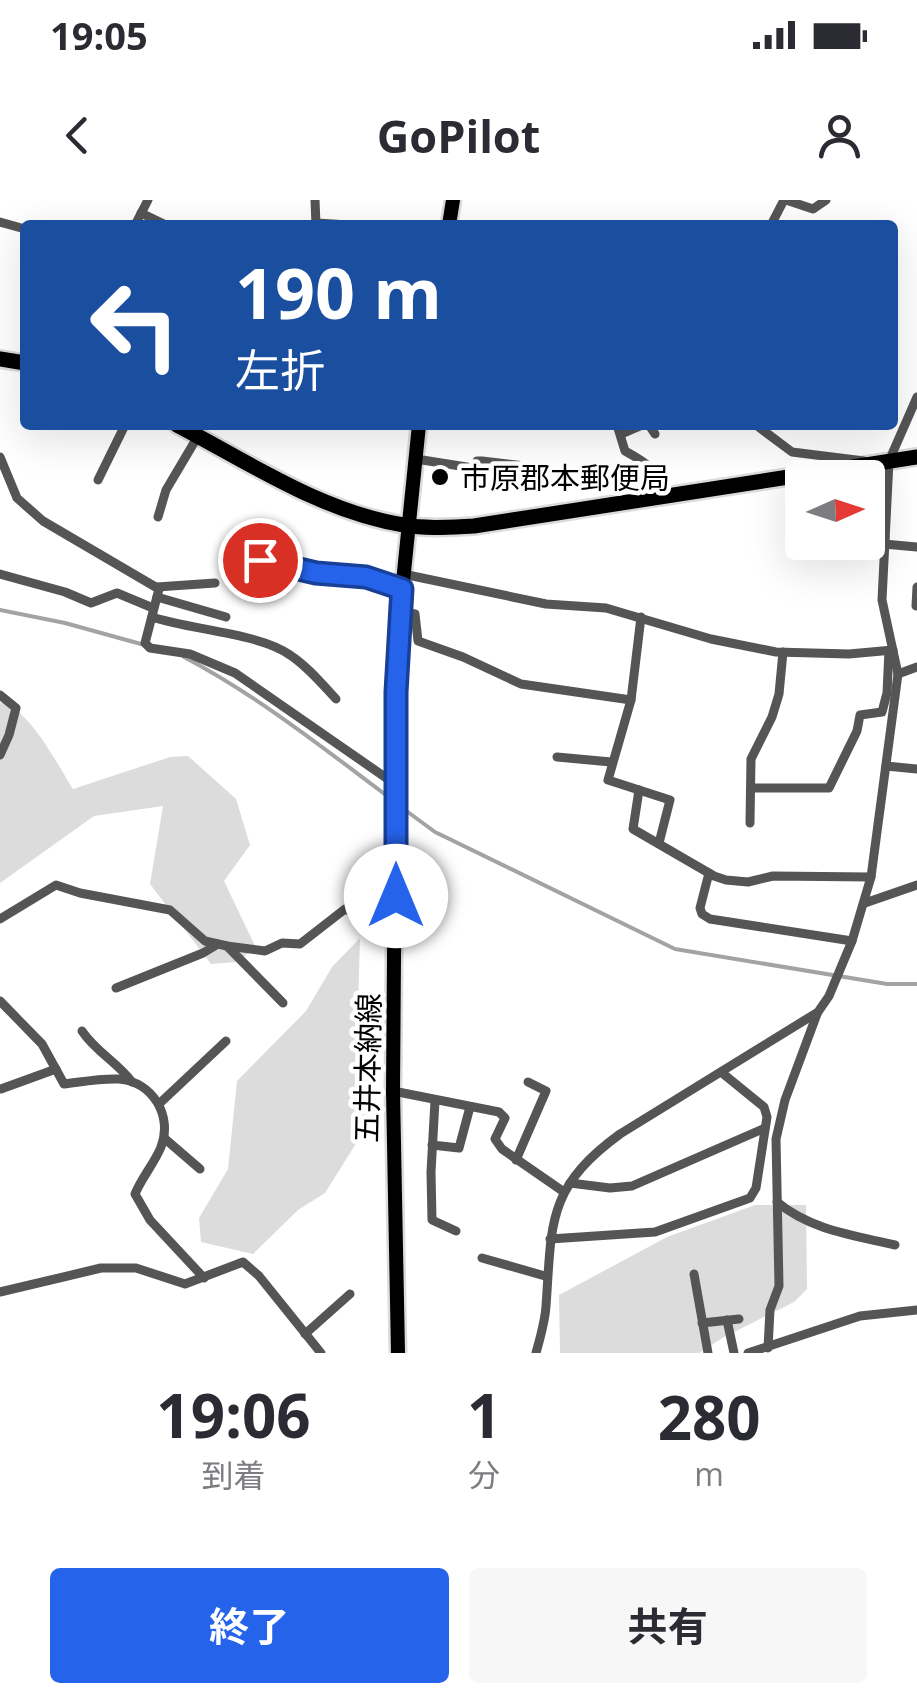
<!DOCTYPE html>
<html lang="ja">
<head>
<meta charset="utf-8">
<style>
	body { margin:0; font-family:"Open Sans","Noto Sans JP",sans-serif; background:#f7f7f7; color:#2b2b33; height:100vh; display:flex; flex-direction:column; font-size:38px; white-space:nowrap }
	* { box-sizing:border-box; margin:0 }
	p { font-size:32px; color:#7c7c81 }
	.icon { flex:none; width:55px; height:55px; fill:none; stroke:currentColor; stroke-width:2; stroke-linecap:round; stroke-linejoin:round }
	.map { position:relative; height:1153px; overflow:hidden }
	.drawer { display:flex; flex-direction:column; background:#fff; flex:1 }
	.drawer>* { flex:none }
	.top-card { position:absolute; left:20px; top:20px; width:878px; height:210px; border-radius:10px; box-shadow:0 10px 40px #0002; background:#1a4fa0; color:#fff; overflow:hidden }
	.needle { width:65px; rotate:87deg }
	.tools { position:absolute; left:785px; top:260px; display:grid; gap:20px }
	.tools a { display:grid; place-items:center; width:100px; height:100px; border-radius:10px; background:#fff; box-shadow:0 10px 40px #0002; font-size:50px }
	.pin { position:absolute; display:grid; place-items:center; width:85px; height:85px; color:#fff; margin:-42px; border:5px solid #fff; border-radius:50%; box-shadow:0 2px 10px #0007 }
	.me { position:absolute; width:110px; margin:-55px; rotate:0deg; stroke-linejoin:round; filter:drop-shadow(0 0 8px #0008) }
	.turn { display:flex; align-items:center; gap:35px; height:210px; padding:0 50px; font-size:45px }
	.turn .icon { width:130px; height:130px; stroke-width:2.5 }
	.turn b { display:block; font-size:70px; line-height:85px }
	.eta { display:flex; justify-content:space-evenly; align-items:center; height:170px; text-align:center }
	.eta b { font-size:60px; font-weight:700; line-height:70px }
	.button { display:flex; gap:20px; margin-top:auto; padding:20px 50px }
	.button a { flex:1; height:115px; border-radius:10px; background:#2563eb; color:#fff; font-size:40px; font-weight:700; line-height:115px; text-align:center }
	.button a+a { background:#f7f7f7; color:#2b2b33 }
	.status { display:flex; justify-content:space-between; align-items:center; height:70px; padding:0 50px; background:#fff; direction:ltr }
	.status svg { height:28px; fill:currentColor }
	header { display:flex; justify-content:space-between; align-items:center; height:130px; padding:0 50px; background:#fff; font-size:45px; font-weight:700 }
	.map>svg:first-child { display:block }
	.green { fill:#dcdcdc }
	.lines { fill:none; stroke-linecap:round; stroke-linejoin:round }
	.stream { stroke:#a3a3a3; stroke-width:4 }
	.primary-casing { stroke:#dbdbdb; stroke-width:19 }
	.highway-casing { stroke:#dbdbdb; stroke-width:20 }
	.street { stroke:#555; stroke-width:9 }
	.primary { stroke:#000; stroke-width:14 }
	.highway { stroke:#000; stroke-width:15 }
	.route-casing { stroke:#184099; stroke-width:25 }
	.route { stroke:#2563eb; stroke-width:18 }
	.poi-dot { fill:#000; stroke:#fff; stroke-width:4 }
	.labels { text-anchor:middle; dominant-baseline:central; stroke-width:9; stroke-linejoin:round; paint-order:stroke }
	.poi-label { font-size:30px; fill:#000; stroke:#fff; text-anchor:start }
	.street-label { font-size:30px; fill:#000; stroke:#fff }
</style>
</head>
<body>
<div class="status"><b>19:05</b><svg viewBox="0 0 49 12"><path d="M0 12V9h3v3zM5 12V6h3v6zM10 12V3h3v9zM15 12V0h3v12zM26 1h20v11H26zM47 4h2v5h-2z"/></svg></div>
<header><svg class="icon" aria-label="back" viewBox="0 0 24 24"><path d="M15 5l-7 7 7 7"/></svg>GoPilot<svg class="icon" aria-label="person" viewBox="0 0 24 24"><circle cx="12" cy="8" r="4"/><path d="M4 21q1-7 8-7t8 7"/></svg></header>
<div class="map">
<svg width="917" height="1153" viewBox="0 0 917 1153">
	<rect width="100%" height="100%" fill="#fff"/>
	<!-- green -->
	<g class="green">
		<path d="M0,502C29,508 57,564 73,589L170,557L188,556L236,599L250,645L224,681L256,748L236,762L211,764L150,684L163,606L94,616L0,683Z"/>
		<polygon points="360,738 358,807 367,827 377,910 325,993 298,1010 253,1054 201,1042 199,1018 228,969 237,881 306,811 332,767"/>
		<polygon points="755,1005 806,1005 807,1089 794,1102 724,1137 699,1153 560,1153 559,1095 667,1037"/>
	</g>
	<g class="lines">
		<!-- stream -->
		<g class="stream">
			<polyline points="0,410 65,423 141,444"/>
			<path d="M184,457C258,496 323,548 390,598"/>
			<polyline points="401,607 435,632 675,749 887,784 917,784"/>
		</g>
		<!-- primary casing -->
		<g class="primary-casing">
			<g id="primary">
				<polyline points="449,25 453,0"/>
				<polyline points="398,1153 393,891 396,492 400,411 419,225"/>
			</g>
		</g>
		<!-- highway casing -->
		<g class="highway-casing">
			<g id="highway">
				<polyline points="0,159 25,163"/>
				<path d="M177,225C250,263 322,312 404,325C427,329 451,327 474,326L917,257"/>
			</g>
		</g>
		<!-- street -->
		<g class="street">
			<polyline points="315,0 316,25"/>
			<polyline points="786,0 813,9 826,0"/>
			<polyline points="141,13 166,25"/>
			<polyline points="0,22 25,29"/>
			<polyline points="317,23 348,25"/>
			<polyline points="135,25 148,0"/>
			<polyline points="771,25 784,0"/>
			<path d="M617,225L625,251C647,263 658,270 666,294"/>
			<polyline points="649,225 655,234"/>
			<polyline points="756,225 792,252 864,261"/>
			<polyline points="621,234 642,225"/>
			<polyline points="0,257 17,298 43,321 159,389 145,443 150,448 190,454 235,473 395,584"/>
			<polyline points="416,259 473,268 477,261 482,261 525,266"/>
			<polyline points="98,280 125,225"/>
			<polyline points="158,317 166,290 198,236"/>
			<polyline points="868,334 885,337"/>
			<polyline points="884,344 917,347"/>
			<polyline points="260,360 316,373 366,377 402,389"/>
			<polyline points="0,374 65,392 91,403 117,393 153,408"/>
			<polyline points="403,374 546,404 606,408 711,439 776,452 849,454 893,450"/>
			<polyline points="157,387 215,383"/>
			<polyline points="157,397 226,417"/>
			<polyline points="916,406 917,387"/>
			<polyline points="400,411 415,414 418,441 463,457 521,484 631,500"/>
			<path d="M152,417C191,430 259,433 290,455C307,466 322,484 336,499"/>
			<polyline points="641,417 631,500 608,580 670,600 659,643"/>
			<polyline points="898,474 917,467"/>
			<polyline points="0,495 16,508 9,535 0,555"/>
			<polyline points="557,557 611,562"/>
			<polyline points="886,566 917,569"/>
			<polyline points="751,588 829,588 857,531 860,515 882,512 887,493 889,450"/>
			<polyline points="639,590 633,629 714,676 726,680 748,682 773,676 871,677"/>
			<polyline points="750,623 751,559 772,517 779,494 783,452"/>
			<polyline points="709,673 700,708 702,714 710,719 852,741"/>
			<polyline points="865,703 917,685"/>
			<polyline points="0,719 56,685 80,693 170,710 205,741 227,746 265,751 282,743 300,744 345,709 397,733"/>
			<polyline points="227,746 283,803"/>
			<polyline points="116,788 203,753 218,744"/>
			<path d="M0,801L42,844L64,884C81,882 101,878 119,879C153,882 173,916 161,947C154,964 142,977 135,994L150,1020L204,1078"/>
			<path d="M82,831C96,852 117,862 132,882"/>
			<polyline points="1,889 56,869"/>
			<polyline points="393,891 499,912 505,918 495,939 502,949 564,992"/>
			<polyline points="435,901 431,972 432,1020 456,1031"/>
			<polyline points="160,903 226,841"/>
			<polyline points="164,938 200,969"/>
			<polyline points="432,945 459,948 470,907"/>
			<polyline points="516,960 546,891 528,882"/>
			<polyline points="570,983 610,988 632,986 765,928"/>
			<path d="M777,1002C811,1030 852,1035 895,1045"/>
			<polyline points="550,1039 655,1032 750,998 756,988 767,917 764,907 721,872"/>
			<polyline points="482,1058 545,1076"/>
			<polyline points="694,1074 708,1153"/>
			<polyline points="0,1092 101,1068 136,1068 185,1084 243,1062 259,1076 321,1153"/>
			<polyline points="727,1120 734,1153"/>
			<polyline points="702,1123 739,1119"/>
			<polyline points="305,1134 350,1094"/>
			<polyline points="768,1148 770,1110 779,1086 776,939 785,900 817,814"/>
			<path d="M536,1153C540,1138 545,1122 546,1106C552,1024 546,988 620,934L818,812L829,796L852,741L871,677L898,474L882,400L889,261L917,197"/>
			<polyline points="748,1153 860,1116 917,1110"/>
		</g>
		<!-- primary -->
		<use href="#primary" class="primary"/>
		<!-- highway -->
		<use href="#highway" class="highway"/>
	</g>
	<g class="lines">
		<!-- route casing -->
		<g class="route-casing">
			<polyline id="route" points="260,360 316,373 366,377 402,389 396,492 396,696"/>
		</g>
		<!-- route -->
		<use href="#route" class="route"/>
	</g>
	<!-- markers -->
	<circle class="poi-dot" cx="440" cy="277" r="10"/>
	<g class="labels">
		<!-- poi labels -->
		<g class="poi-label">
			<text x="460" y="277">市原郡本郵便局</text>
		</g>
		<!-- street labels -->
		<g class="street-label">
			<text transform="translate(367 868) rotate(-89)">五井本納線</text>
		</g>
	</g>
</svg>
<div class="tools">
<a><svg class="needle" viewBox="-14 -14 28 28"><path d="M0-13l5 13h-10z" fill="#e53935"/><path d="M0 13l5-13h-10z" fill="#7c7c81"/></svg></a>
</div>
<div class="pin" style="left:260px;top:360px;background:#d93025"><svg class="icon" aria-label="arrive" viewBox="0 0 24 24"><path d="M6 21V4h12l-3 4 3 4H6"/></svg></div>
<svg class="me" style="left:396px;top:696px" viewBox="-20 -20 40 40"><circle r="19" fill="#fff"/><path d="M0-13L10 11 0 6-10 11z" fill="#2563eb"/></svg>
<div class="top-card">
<div class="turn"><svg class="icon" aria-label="left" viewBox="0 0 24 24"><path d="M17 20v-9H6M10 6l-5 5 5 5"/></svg><div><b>190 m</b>左折</div></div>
</div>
</div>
<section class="drawer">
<div class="eta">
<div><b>19:06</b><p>到着</p></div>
<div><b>1</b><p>分</p></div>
<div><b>280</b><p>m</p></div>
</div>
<div class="button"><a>終了</a><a>共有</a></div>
</section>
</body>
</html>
